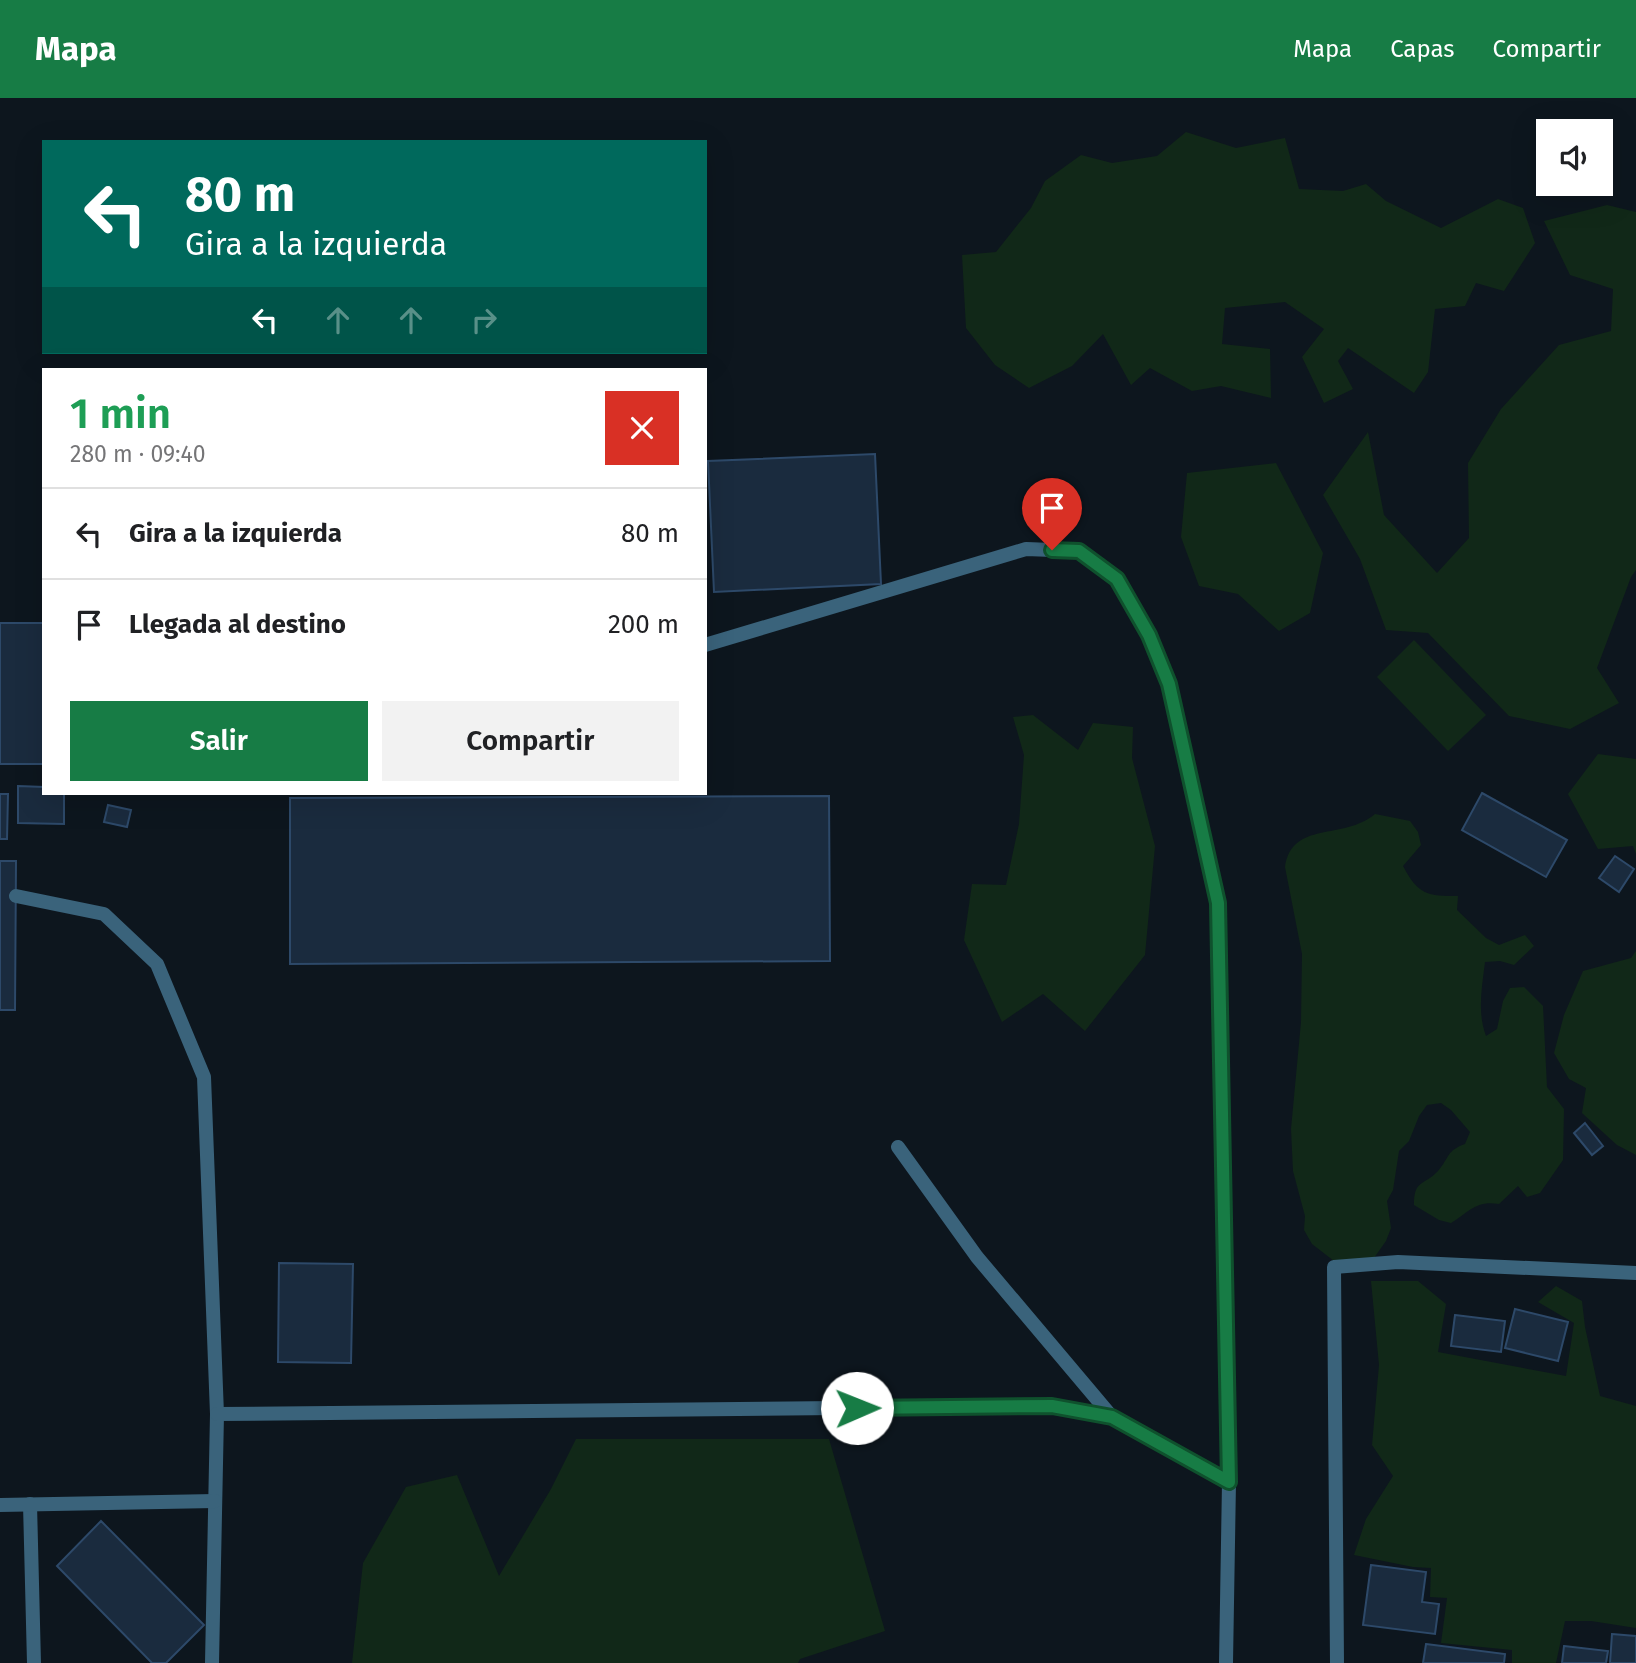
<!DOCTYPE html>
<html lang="es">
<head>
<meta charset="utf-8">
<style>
	body { margin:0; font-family:"Fira Sans",sans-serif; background:#f2f2f2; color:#202124; height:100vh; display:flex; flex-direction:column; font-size:26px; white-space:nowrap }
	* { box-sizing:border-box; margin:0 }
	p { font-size:23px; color:#757577 }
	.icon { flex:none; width:38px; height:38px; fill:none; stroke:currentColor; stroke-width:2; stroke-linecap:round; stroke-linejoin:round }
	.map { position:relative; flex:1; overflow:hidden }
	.drawer { position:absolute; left:42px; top:270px; width:665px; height:427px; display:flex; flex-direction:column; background:#fff; border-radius:0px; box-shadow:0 7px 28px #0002 }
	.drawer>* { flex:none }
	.hud { position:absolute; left:42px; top:42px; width:665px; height:214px; border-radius:0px; box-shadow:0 7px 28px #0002; background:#00695c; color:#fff; overflow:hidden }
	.tools { position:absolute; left:1536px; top:21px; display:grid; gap:14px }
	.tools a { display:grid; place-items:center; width:77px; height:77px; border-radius:0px; background:#fff; box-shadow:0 7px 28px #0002; font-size:35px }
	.pin { position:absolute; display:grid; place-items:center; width:60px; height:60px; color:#fff; margin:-72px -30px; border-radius:50% 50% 50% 0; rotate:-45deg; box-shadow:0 0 7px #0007 }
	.pin .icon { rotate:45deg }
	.me { position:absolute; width:77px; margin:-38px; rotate:89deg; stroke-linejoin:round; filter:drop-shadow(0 0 5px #0008) }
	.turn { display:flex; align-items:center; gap:24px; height:147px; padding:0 28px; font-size:32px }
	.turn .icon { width:91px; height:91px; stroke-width:2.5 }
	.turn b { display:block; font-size:49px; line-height:60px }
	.lanes { display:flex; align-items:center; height:66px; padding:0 28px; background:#0003; justify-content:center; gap:35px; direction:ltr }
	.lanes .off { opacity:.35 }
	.round { display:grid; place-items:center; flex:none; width:74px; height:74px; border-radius:0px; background:#f2f2f2 }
	.head { display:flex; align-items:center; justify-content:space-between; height:119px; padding:0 28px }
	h1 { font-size:42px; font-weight:600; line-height:52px; color:#1e9e55 }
	.cta { display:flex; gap:14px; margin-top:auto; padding:14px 28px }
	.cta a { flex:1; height:80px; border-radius:0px; background:#177c45; color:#fff; font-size:28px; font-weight:600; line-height:80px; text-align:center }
	.cta a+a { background:#f2f2f2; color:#202124 }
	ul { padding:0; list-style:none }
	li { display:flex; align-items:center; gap:21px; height:91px; padding:0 28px; border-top:2px solid #e0e0e0 }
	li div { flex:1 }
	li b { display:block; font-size:26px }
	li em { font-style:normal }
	header { display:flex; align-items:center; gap:42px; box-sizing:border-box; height:98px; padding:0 35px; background:#177c45; color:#fff }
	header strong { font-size:33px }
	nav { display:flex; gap:38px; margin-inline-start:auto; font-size:24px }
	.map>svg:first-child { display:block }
	.green { fill:#112818 }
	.building { fill:#1a2b3e; stroke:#2d4969; stroke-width:2 }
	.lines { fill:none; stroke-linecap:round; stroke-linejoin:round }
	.lane { stroke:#3a637b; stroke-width:14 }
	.street { stroke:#3a637b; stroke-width:14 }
	.route-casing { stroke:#0f512d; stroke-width:18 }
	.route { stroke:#177c45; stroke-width:12 }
</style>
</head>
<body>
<header>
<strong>Mapa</strong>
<nav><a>Mapa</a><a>Capas</a><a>Compartir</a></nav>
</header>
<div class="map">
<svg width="1636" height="1565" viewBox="0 0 1636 1565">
	<rect width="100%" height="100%" fill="#0d161e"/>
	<!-- green -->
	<g class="green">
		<polygon points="1186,34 1236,50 1285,40 1299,91 1343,93 1366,86 1386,103 1441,130 1498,101 1523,110 1535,145 1504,193 1476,185 1465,208 1435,211 1428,274 1414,295 1348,250 1338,263 1353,291 1324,305 1302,259 1324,231 1285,204 1225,210 1222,246 1270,251 1271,300 1221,288 1192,293 1150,270 1131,287 1103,236 1072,268 1029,290 995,267 966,230 962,157 996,154 1031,110 1045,83 1081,57 1112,65 1157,58"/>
		<polygon points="1607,107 1636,114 1636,472 1631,479 1597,570 1619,605 1570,631 1509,618 1428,535 1386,532 1360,461 1323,397 1368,334 1384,417 1437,475 1469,440 1468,365 1501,311 1559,247 1611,233 1613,191 1570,177 1544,123"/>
		<polygon points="1276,365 1323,455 1310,515 1279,533 1238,496 1199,488 1181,439 1187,375"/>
		<polygon points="1414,542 1486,617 1448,653 1377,579"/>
		<polygon points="1033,617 1078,652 1093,625 1133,629 1132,660 1155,748 1145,857 1085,933 1043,896 1002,924 964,842 972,786 1006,787 1019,726 1024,657 1013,619"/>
		<polygon points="1598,656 1636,661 1636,756 1633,748 1598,751 1568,696"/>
		<path d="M1375,716L1410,723L1418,734L1421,747L1403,768C1418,797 1428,798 1458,798L1457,812L1486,840L1499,847L1525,837L1534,848L1514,867L1500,863L1485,864C1482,889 1477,914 1486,938L1497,931L1503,903L1510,890L1524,889L1543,908L1547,989L1564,1011L1563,1062L1540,1095L1527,1099L1518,1088L1499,1106C1476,1102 1469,1114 1451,1125L1439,1122L1414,1107C1414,1081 1424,1088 1438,1073C1450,1059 1446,1053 1465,1046L1470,1034L1451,1012L1441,1005L1427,1007L1419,1018L1409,1043L1399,1053L1393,1092L1387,1103L1391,1130L1386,1143L1369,1167L1334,1163L1312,1146L1304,1132L1305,1118L1293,1073L1291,1031L1301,924L1302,856L1285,769C1292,722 1343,743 1375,716Z"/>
		<polygon points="1636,853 1636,1057 1617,1047 1582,1015 1586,990 1569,981 1554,955 1564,917 1583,873 1631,860"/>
		<polygon points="1371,1183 1418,1183 1446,1206 1438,1254 1566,1278 1574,1225 1538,1204 1556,1188 1582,1203 1585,1229 1600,1298 1636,1308 1636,1530 1591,1523 1565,1523 1556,1565 1512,1565 1512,1552 1441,1545 1447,1500 1430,1499 1431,1470 1413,1469 1354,1457 1366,1421 1393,1378 1372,1347 1379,1267"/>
		<polygon points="576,1341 829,1341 885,1533 800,1561 798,1565 352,1565 363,1465 406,1389 457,1377 499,1478 551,1391"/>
	</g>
	<!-- building -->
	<g class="building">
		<polygon points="875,356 881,486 714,494 708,363"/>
		<rect x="0" y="525" width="44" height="141"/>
		<polygon points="18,688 44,689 44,695 64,695 64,726 18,725"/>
		<polygon points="1482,695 1567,742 1546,779 1462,732"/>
		<polygon points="0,696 8,696 7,741 0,741"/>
		<polygon points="829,698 830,863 290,866 290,700"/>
		<polygon points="108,707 131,712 127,729 104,724"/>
		<polygon points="1615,758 1634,771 1619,794 1599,780"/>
		<polygon points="0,763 16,763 15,912 0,912"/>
		<polygon points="1585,1025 1603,1048 1592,1057 1574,1035"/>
		<polygon points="279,1165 353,1166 351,1265 278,1264"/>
		<polygon points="1515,1211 1568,1224 1558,1263 1505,1250"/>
		<polygon points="1455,1217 1505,1223 1501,1254 1451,1248"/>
		<polygon points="101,1423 204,1527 166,1565 152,1565 57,1468"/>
		<polygon points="1371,1467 1426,1474 1422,1504 1439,1506 1435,1536 1363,1527"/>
		<polygon points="1612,1536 1636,1538 1636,1565 1610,1565"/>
		<polygon points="1426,1546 1505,1556 1504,1565 1423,1565"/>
		<polygon points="1564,1548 1608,1553 1606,1565 1562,1565"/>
	</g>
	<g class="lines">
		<!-- lane -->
		<g class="lane">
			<polyline points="705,547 1026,451 1079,453 1117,481 1149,537 1169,586 1218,805 1229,1384 1226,1565"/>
			<polyline points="16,798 104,816 157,866 204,979 217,1316 212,1565"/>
			<polyline points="898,1049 977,1159 1112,1319"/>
			<polyline points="217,1316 1052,1308 1112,1319 1229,1384"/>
			<polyline points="30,1406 34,1565"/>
			<polyline points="0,1407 215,1403"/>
		</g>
		<!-- street -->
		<polyline class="street" points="1337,1565 1334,1169 1398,1164 1636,1175"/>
	</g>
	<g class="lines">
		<!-- route casing -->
		<g class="route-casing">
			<polyline id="route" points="857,1310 1052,1308 1112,1319 1229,1384 1218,805 1169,586 1149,537 1117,481 1079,453 1052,452"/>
		</g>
		<!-- route -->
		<use href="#route" class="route"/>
	</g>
</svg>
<div class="tools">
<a><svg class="icon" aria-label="sound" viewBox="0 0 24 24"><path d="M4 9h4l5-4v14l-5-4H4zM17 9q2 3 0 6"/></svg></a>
</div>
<div class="pin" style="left:1052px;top:452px;background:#d93025"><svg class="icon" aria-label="arrive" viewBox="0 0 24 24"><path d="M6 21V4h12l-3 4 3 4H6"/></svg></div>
<svg class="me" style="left:857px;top:1310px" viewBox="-20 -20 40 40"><circle r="19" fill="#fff"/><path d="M0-13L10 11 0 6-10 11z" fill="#177c45"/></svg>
<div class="hud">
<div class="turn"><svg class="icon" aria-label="left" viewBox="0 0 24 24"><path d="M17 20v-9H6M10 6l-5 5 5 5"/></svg><div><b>80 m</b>Gira a la izquierda</div></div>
<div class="lanes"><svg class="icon" aria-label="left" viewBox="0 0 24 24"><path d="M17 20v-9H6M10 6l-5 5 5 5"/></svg><svg class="icon off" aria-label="ahead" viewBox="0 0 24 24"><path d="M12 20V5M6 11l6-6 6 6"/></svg><svg class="icon off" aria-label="ahead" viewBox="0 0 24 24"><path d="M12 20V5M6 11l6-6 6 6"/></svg><svg class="icon off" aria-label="right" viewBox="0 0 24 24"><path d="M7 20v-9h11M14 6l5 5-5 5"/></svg></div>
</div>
<section class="drawer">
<div class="head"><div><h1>1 min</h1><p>280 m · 09:40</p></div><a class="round" style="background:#d93025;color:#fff"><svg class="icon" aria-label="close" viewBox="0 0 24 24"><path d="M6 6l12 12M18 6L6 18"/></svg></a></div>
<ul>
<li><svg class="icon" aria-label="left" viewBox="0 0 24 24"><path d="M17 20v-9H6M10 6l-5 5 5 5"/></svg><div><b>Gira a la izquierda</b></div><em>80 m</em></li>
<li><svg class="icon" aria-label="arrive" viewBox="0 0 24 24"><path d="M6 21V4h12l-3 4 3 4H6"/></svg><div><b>Llegada al destino</b></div><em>200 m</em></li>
</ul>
<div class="cta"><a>Salir</a><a>Compartir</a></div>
</section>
</div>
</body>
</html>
